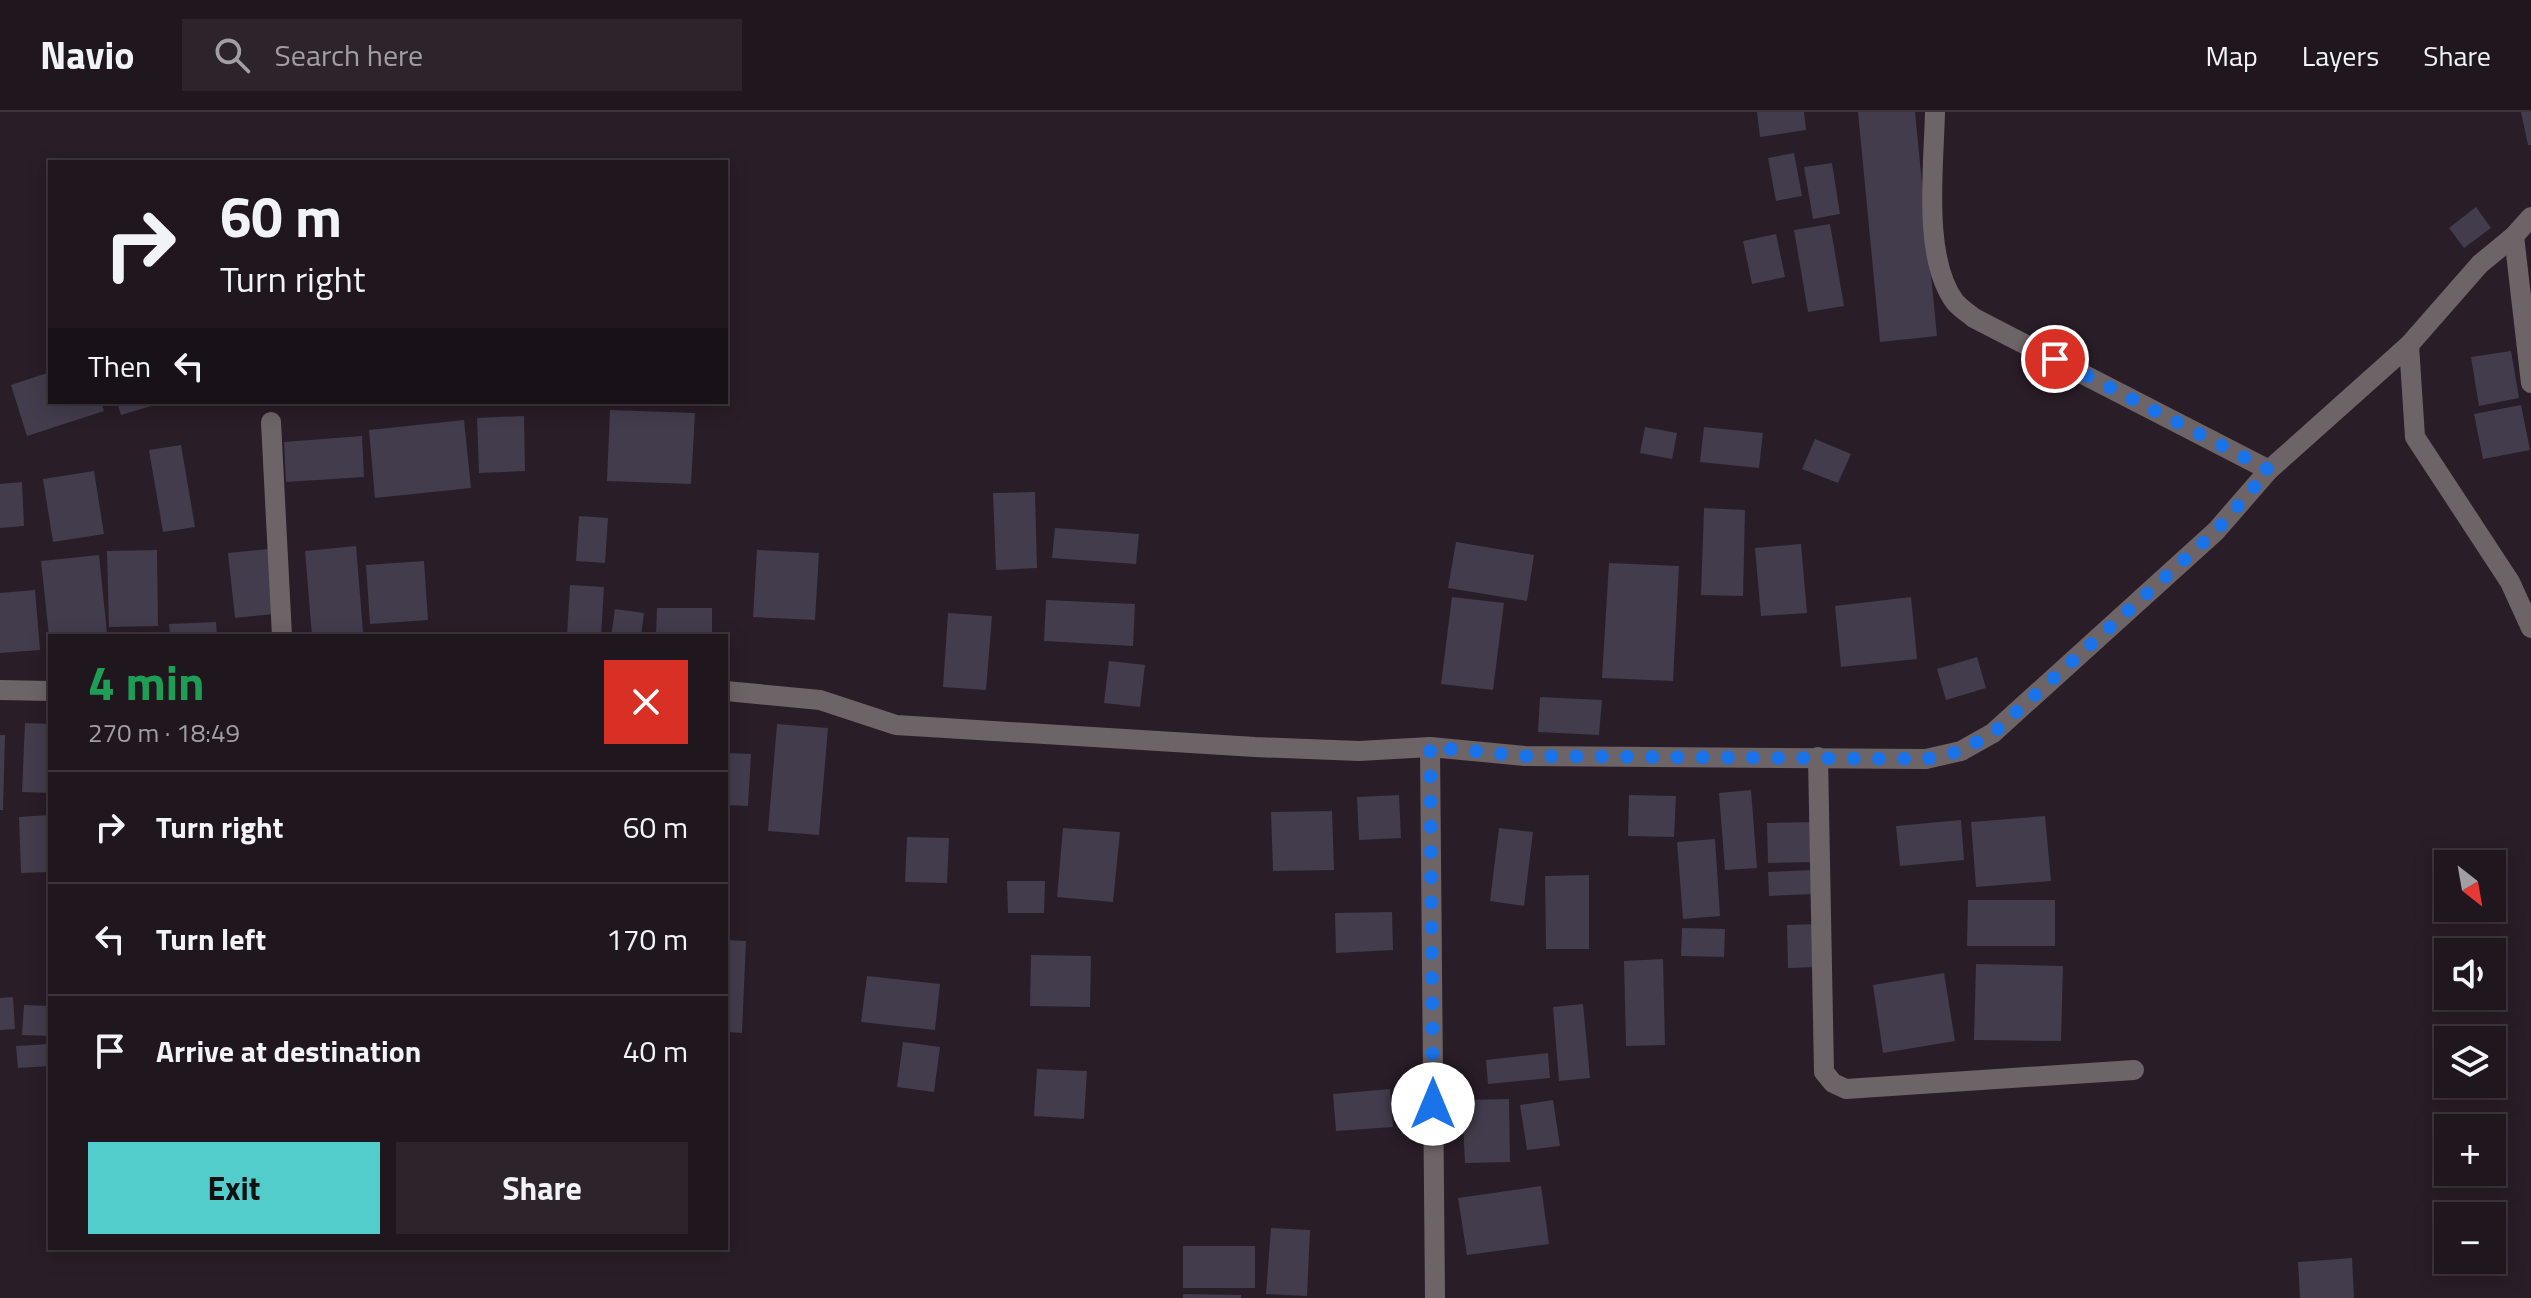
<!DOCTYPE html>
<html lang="en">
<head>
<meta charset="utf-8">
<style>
	body { margin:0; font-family:"Titillium Web",sans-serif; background:#2c232b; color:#f1f3f6; height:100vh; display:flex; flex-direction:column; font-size:30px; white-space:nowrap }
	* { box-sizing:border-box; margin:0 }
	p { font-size:26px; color:#a19fa4 }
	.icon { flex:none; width:44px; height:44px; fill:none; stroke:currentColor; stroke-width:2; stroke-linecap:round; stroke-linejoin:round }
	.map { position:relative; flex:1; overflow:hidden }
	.drawer { position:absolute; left:48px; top:522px; width:680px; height:616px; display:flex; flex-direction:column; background:#1f161e; border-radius:0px; box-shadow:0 4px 20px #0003,0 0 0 2px #3c353c }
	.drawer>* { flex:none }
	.hud { position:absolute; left:48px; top:48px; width:680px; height:244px; border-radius:0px; box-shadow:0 4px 20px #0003,0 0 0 2px #3c353c; background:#1f161e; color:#f1f3f6; overflow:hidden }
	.needle { width:52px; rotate:149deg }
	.tools { position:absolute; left:2434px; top:738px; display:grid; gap:16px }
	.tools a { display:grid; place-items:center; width:72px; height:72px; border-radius:0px; background:#1f161e; box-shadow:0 4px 20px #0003,0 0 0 2px #3c353c; font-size:40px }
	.pin { position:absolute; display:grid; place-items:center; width:68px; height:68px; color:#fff; margin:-34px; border:4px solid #fff; border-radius:50%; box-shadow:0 2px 8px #0007 }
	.me { position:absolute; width:88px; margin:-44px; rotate:0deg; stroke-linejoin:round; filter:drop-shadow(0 0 6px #0008) }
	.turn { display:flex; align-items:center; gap:28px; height:168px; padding:0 40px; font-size:36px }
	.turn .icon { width:104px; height:104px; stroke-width:2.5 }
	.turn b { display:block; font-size:56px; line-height:68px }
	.then { display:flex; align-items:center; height:76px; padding:0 40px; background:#0003; gap:16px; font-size:30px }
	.round { display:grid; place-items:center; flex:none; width:84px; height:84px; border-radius:0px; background:#2c232b }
	.headline { display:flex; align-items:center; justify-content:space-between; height:136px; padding:0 40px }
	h1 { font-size:48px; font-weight:700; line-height:60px; color:#1e9e55 }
	.action { display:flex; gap:16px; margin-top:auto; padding:16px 40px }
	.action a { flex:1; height:92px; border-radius:0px; background:#53cdcb; color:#111; font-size:32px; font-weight:700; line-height:92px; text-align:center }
	.action a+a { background:#2c232b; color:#f1f3f6 }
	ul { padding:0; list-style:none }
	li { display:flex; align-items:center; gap:24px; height:112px; padding:0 40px; border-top:2px solid #3c353c }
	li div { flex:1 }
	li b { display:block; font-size:30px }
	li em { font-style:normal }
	header { display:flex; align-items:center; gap:48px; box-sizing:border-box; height:112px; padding:0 40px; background:#1f161e; border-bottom:2px solid #3c353c }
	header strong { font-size:38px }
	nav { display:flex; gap:44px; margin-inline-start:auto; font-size:28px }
	.search { width:560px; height:72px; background:#2c232b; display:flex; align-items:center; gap:20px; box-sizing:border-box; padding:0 28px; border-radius:0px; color:#a19fa4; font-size:30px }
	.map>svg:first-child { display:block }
	.building { fill:#423c4c }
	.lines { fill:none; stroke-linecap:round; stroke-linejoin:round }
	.street { stroke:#6d6467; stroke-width:20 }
	.route { stroke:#1a73e8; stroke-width:14; stroke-dasharray:0 25.2 }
</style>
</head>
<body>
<header>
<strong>Navio</strong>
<div class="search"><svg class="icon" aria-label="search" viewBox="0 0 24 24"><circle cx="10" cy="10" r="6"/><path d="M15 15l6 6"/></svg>Search here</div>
<nav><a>Map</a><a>Layers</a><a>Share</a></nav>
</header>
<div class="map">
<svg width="2531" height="1186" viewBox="0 0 2531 1186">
	<rect width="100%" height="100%" fill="#291d28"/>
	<!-- building -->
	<g class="building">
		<polygon points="1757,0 1804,0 1806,18 1760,25"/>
		<polygon points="1858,0 1915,0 1937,224 1880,230"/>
		<polygon points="2521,0 2531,0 2531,33 2528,33"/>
		<polygon points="1794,41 1802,84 1776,89 1768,46"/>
		<polygon points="1832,51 1840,102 1813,107 1804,55"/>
		<polygon points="2476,95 2491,116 2464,136 2449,116"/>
		<polygon points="1830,112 1844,194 1808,200 1794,118"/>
		<polygon points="1776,122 1785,165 1752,172 1743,129"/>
		<polygon points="2511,239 2519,286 2479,294 2471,245"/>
		<polygon points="50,260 50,290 101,290 104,299 27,324 11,273"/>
		<polygon points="117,290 160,290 161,291 121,303"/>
		<polygon points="2521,293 2530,338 2483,347 2474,302"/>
		<polygon points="610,298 695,301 691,372 607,369"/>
		<polygon points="524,304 525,359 479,361 477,306"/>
		<polygon points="464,308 471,376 375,386 369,318"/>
		<polygon points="1645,315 1677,321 1672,347 1640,341"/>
		<polygon points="1704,315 1763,321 1759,356 1700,350"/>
		<polygon points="362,324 364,365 286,370 284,330"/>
		<polygon points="1815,327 1851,342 1838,371 1802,357"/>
		<polygon points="181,333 195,415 163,420 149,338"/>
		<polygon points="94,359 104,422 53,430 43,367"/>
		<polygon points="22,370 24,414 0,416 0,372"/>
		<polygon points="1035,380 1037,456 996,458 993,381"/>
		<polygon points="1704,396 1745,398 1743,484 1701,483"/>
		<polygon points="579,404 608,406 605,451 576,449"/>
		<polygon points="1055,416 1139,422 1136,452 1052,446"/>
		<polygon points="1456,430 1534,443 1527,489 1448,476"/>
		<polygon points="1801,432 1807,501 1761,504 1755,436"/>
		<polygon points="356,434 363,520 312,524 305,439"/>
		<polygon points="268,437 274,502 235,506 228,441"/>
		<polygon points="157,438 158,514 109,515 107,439"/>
		<polygon points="757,438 819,441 815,508 753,505"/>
		<polygon points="99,443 107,521 49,524 41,449"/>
		<polygon points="424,449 428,508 370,512 366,453"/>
		<polygon points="1609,451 1679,454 1673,569 1602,566"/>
		<polygon points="570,473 604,475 601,524 567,524"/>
		<polygon points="35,478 40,538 0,541 0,481"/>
		<polygon points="1452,485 1504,491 1493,578 1441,572"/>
		<polygon points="1911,485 1917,547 1841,555 1835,494"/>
		<polygon points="1046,488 1135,492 1133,534 1044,529"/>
		<polygon points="657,496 712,496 712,524 656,524"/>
		<polygon points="615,497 644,501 641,524 611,524"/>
		<polygon points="948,501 992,504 986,578 943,575"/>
		<polygon points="216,510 217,524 170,524 169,512"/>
		<polygon points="1977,545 1986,576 1946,588 1937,557"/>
		<polygon points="1109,549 1145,553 1140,595 1104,591"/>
		<polygon points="1540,585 1602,588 1599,623 1538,620"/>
		<polygon points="25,611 50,612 50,681 22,680"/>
		<polygon points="777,612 828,616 819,723 768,719"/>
		<polygon points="0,623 5,623 3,698 0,698"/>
		<polygon points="726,641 751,642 748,694 726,693"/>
		<polygon points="1751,678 1757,756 1725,758 1719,681"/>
		<polygon points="1399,683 1401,726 1359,728 1357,685"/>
		<polygon points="1629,683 1676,684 1674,725 1628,724"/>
		<polygon points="1332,699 1334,758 1273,759 1271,700"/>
		<polygon points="50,703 50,760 21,761 19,705"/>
		<polygon points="2045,704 2051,769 1976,775 1971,710"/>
		<polygon points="1961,708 1964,748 1900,754 1896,714"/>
		<polygon points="1814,710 1815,750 1768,751 1767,711"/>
		<polygon points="1063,716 1120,720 1113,790 1057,785"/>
		<polygon points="1499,716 1533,720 1524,794 1490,789"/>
		<polygon points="907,725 949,726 947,771 905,770"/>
		<polygon points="1715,727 1720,804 1683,807 1677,730"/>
		<polygon points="1814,758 1815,782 1769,784 1768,760"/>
		<polygon points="1589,763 1589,837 1546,837 1545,764"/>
		<polygon points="1007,769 1045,769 1044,801 1008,801"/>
		<polygon points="1968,788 2055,788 2055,834 1967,834"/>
		<polygon points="1392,800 1393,838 1336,841 1335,801"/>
		<polygon points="1818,812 1819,855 1788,856 1787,813"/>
		<polygon points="1682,816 1725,817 1724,845 1681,844"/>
		<polygon points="726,828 746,829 742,921 726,920"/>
		<polygon points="1031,843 1091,844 1090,895 1030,894"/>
		<polygon points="1663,847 1665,933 1626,934 1624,849"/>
		<polygon points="1976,852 2063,854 2061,929 1974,928"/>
		<polygon points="1944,861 1955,929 1883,941 1873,873"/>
		<polygon points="867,864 940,872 935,918 861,910"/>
		<polygon points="13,885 15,917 0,918 0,886"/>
		<polygon points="1583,892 1590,966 1559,969 1553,895"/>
		<polygon points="24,893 50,894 50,924 22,923"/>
		<polygon points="903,930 940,935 934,980 897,975"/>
		<polygon points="50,932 50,954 18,956 16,934"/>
		<polygon points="1548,941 1550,966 1488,972 1486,948"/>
		<polygon points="1037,957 1087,959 1084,1007 1034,1004"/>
		<polygon points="1390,977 1393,1015 1336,1019 1333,982"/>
		<polygon points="1509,987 1510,1050 1465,1051 1462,988"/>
		<polygon points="1553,988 1560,1034 1527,1038 1520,993"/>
		<polygon points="1541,1074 1549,1132 1467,1143 1458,1086"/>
		<polygon points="1271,1116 1310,1118 1307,1184 1266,1182"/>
		<rect x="1183" y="1134" width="72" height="42"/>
		<polygon points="2352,1146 2354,1186 2300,1186 2298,1150"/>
		<polygon points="1183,1182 1241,1183 1241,1186 1183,1186"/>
	</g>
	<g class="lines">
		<!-- street -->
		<g class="street">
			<path d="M1935,0C1934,53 1922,146 1955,190C1960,196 1968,201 1974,206L2269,358"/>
			<polyline points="2514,124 2531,271"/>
			<polyline points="2409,233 2415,325 2510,470 2531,516"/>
			<polyline points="271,310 282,524"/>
			<polyline points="0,578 50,579"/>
			<polyline points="726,579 820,588 896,613 1255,635 1359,639 1430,635 1525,644 1926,647 1961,639 1993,621 2216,419 2269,358 2409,233 2480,152 2514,124 2531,105"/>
			<polyline points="1430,635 1435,1186"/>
			<polyline points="1818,645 1824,960 1833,971 1846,977 2134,958"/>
		</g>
	</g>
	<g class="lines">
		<!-- route -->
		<polyline class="route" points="1433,992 1430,635 1525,644 1926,647 1961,639 1993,621 2216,419 2269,358 2055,247"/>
	</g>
</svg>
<div class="tools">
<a><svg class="needle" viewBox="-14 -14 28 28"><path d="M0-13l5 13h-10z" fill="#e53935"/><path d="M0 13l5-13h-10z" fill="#a19fa4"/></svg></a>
<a><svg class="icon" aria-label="sound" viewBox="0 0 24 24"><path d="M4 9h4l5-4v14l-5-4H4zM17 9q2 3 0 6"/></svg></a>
<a><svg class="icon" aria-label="layers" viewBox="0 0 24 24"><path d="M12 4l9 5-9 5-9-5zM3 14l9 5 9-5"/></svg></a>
<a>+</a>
<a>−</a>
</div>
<div class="pin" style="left:2055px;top:247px;background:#d93025"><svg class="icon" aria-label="arrive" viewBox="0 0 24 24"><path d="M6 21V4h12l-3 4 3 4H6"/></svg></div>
<svg class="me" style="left:1433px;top:992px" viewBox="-20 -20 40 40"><circle r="19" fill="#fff"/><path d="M0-13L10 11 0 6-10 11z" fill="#1a73e8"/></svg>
<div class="hud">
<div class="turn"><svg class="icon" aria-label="right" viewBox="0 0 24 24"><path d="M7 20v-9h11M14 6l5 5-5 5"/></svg><div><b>60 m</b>Turn right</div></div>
<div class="then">Then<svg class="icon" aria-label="left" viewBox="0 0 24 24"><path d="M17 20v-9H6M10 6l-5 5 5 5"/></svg></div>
</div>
<section class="drawer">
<div class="headline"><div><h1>4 min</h1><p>270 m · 18:49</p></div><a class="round" style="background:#d93025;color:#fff"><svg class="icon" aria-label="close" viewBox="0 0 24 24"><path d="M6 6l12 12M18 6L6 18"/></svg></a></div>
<ul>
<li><svg class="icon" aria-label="right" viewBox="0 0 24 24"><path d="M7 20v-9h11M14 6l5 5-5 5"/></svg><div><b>Turn right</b></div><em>60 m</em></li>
<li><svg class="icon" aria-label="left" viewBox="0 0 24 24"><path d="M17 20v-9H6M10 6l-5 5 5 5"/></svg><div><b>Turn left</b></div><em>170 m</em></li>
<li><svg class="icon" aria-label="arrive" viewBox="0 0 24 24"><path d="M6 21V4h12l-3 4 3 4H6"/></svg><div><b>Arrive at destination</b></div><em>40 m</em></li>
</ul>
<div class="action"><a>Exit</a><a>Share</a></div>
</section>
</div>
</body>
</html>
